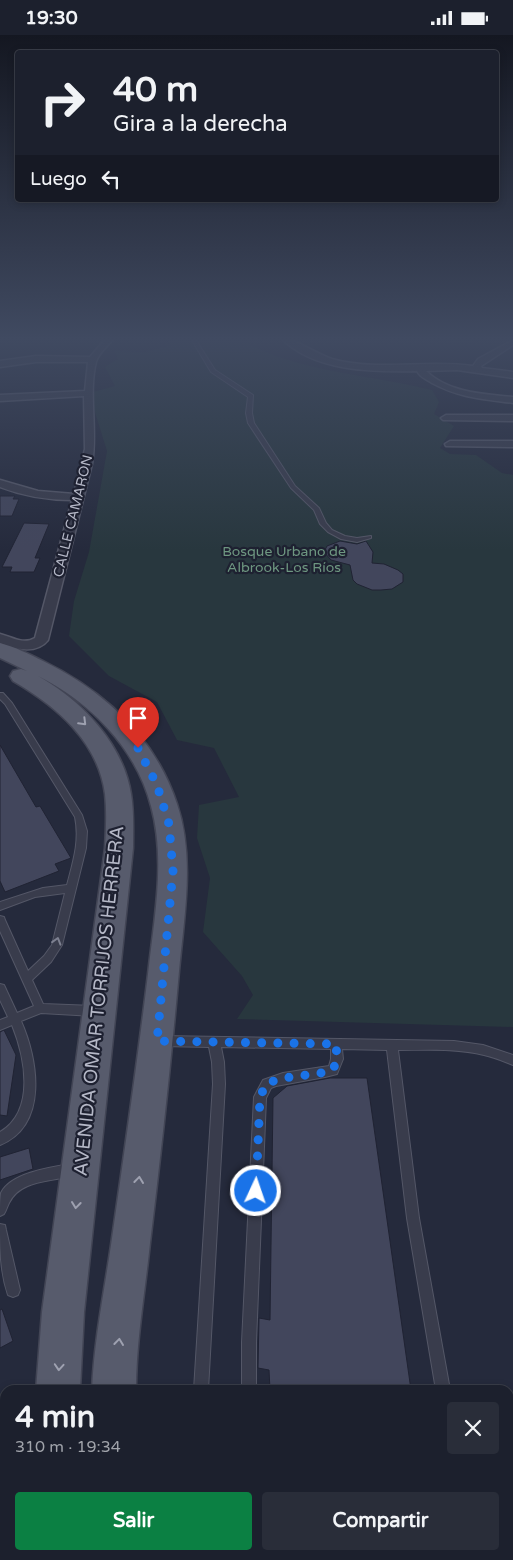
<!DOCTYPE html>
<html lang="es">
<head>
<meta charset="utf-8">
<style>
	body { margin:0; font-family:"Varela Round",sans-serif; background:#292d39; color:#f1f3f6; height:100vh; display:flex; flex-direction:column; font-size:19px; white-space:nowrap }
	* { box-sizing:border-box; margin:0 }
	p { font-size:16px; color:#a0a3aa }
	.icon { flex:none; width:28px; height:28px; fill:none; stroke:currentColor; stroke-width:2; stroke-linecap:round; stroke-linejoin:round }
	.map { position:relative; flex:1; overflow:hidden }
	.panel { position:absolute; left:0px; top:1350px; width:514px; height:175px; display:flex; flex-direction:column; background:#1c202d; border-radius:15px 15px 0 0; box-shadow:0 2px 8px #0003,0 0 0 1px #3a3e49 }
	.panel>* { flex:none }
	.guide { position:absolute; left:15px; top:15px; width:484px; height:152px; border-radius:5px; box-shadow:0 2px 8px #0003,0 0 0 1px #3a3e49; background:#1c202d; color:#f1f3f6; overflow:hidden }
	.pin { position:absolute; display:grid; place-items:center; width:42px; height:42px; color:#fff; margin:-51px -21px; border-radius:50% 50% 50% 0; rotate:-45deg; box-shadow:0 0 5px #0007 }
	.pin .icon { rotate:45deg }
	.me { position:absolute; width:55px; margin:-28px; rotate:3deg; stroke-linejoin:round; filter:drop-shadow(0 0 4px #0008) }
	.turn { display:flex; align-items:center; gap:18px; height:105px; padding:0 15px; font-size:22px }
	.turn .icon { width:65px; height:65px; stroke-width:2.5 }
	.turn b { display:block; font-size:35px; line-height:42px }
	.then { display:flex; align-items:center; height:48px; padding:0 15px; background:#0003; gap:10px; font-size:19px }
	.round { display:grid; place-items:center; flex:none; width:52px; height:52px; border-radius:5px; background:#292d39 }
	.overview { display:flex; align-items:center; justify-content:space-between; height:85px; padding:0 15px }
	h1 { font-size:30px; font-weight:700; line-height:38px }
	.primary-button { display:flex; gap:10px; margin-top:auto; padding:10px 15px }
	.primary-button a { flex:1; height:58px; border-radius:5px; background:#0b8043; color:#fff; font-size:20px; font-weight:700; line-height:58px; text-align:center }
	.primary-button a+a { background:#292d39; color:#f1f3f6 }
	.status { display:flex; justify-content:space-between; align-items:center; height:35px; padding:0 25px; background:#1c202d; direction:ltr }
	.status svg { height:14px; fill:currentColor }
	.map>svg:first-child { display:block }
	.green { fill:#28373e }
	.building { fill:#42465c; stroke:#202333 }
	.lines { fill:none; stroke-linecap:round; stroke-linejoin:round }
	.service-casing { stroke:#545767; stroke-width:2 }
	.minor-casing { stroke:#545767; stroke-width:3 }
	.primary-casing { stroke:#424555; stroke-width:3 }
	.service { fill:#393c4c; fill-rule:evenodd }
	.minor { fill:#393c4c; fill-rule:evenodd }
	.primary { fill:#575b6c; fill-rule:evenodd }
	.oneway { stroke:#9ea1b0 }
	.oneway2 { stroke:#7d8090 }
	.route { stroke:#1a73e8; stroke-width:9; stroke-dasharray:0 16.2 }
	.labels { text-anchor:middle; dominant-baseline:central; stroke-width:4.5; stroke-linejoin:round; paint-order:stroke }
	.far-street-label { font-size:14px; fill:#b5b8c7; stroke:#1e2131 }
	.far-park-label { font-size:14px; fill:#6e9781; stroke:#1e2131 }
	.near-street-label { font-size:19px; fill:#b5b8c7; stroke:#1e2131 }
</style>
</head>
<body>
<div class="status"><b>19:30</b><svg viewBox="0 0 49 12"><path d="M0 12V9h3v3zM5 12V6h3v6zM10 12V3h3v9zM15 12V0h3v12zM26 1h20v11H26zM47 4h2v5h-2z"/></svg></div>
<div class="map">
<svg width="513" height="1525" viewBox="0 0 513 1525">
	<rect width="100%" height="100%" fill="#252a3c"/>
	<!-- green -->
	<g class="green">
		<path d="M171,302H249L251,310C307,338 372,340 432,355L439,367L434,379L454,391L440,413L450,419L476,420L502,438L513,440V992L237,984L253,960L242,941L203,897L210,843L197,803L199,770L239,762L214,713L177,705L157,667L109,641L69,601L74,566L89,517L107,416L89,358L115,351L105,332L118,324L115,316L145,317L169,311Z"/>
		<polygon points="388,302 483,302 465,309 449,306"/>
	</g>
	<!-- building -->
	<g class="building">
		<polygon points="0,461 15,461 13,464 19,464 12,481 0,481"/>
		<polygon points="24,488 49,489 35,523 40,523 34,537 10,537 12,532 2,532"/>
		<polygon points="340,506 357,509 366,506 373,517 372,528 384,529 398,535 403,539 403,547 392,554 381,555 372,555 357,549 353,545 350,530 331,525 324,517 327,511"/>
		<polygon points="0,710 36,772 40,771 71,823 55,829 59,836 5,857 0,846"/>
		<polygon points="4,995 16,1020 7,1081 0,1080 0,997"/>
		<polygon points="330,1043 367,1043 411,1355 270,1355 269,1335 258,1333 259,1283 270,1285 273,1063 287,1051"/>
		<polygon points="29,1113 33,1134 0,1145 0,1122"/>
		<polygon points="2,1274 13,1306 0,1313 0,1275"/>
	</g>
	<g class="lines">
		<!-- service casing -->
		<g class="service-casing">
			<g id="service">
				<polygon points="190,302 194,302 215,335 253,360 252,378 254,388 295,451 319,473 326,488 332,495 345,501 357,503 371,501 371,503 357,507 341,504 328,497 320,489 314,475 291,453 248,388 246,378 248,362 211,337"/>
				<path d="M0,658H3L12,668L82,780L87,796L86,813L62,910L51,927L32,945L43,969L94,971L98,973L99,976L98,979L94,981L41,978L21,986C38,1024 49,1090 0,1110V1097C36,1076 25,1022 12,990L0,995V985L8,982L0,965V949L4,950L17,978L34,971L0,896V881L4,882L5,885L28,936L44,921L52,910L65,858L35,862L0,875V867L43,853L67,850C73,827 80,806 75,782L5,669L0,664Z"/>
				<path d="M162,1001L454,1006L483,1010L513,1020V1030C503,1026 494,1022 484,1020C456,1013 427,1015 398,1015L419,1183L450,1355H436L407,1183L387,1015L342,1014L343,1024L337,1039L325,1042L276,1051L271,1053L266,1063L256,1307V1355H242V1307L254,1062L263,1045L283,1038L329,1031L331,1024V1014L221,1012L224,1027L225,1049L208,1355H194L213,1049L212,1027L209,1012L162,1011L158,1009L156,1006L158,1003Z"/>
				<path d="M71,1129L75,1131L77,1135L75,1139C54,1148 21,1143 9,1168C7,1172 6,1176 4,1179L0,1181C0,1175 0,1164 1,1158C10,1138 52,1132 71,1129Z"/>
				<path d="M0,1189L5,1190L6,1195L20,1255L18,1260L13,1262L8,1260C0,1237 0,1212 0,1189Z"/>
				<polygon points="197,1520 213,1520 214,1525 198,1525"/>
				<rect x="252" y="1520" width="16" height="5"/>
				<polygon points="463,1520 479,1520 480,1525 464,1525"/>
			</g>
		</g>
		<!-- minor casing -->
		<g class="minor-casing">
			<g id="minor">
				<path d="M107,302H115C110,309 98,318 96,327C88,359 98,396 92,429L48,605C36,620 15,614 0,608V599C12,602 23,610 35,603L72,465C47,465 23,461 0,452V445L38,456L74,459L85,414L84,361L0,366V360L85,356L88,327H36L0,332V326L36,321L90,322Z"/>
				<path d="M280,302C292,302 316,319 332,324C378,337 426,324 473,331L478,324L513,305V310L481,331L482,333L513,337V343L457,335L426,336C449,358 483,359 513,362V368C483,364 460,363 432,348C426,344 420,342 417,336C373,337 313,337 280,302Z"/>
				<polygon points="446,380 513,380 513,386 443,385 441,383"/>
				<polygon points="450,406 513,406 513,412 446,411 445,409"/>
			</g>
		</g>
		<!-- primary casing -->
		<g class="primary-casing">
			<g id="primary">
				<path d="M0,608C15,612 29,619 43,626C104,656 155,702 177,769C195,822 184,882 179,936C171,1027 161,1118 150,1208C145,1257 136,1306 136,1355H92C94,1306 104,1258 111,1210C124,1120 137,1030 148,939C154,884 166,825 151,771C136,713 90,667 38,641C81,665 123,708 131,759C134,777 133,795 133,813L84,1277L80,1355H36L42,1277L105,813C106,795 107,777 105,759C98,706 56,671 13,646L10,641L13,636L21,634L27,636L0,623Z"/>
				<rect x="31" y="1520" width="48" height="5"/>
				<rect x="91" y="1520" width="48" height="5"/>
			</g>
		</g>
		<!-- service -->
		<use href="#service" class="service"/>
		<!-- minor -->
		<use href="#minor" class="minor"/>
		<!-- primary -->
		<use href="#primary" class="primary"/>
	</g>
	<!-- one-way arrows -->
	<defs><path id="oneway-chevron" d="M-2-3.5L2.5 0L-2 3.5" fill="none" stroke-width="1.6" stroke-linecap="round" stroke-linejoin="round" transform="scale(1.25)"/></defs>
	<g class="oneway">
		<use href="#oneway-chevron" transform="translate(83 687) rotate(45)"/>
		<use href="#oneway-chevron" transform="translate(139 1145) rotate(-83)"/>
		<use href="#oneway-chevron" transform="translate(76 1170) rotate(97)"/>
		<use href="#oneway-chevron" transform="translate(119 1307) rotate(-83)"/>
		<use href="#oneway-chevron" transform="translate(59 1332) rotate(94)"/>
	</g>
	<use class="oneway2" href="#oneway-chevron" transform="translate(57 906) rotate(-73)"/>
	<!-- sky -->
	<linearGradient id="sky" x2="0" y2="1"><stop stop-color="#141721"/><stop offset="0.59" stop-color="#404a61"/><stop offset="1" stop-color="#404a61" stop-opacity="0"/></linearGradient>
	<rect width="513" height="515" fill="url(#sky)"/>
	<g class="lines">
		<!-- route -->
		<path class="route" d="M138,713L157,750L169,789L173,836L157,1006L336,1009L337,1024L333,1035C310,1042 288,1039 266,1049L260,1062L256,1156"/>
	</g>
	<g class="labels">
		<!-- far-street labels -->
		<g class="far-street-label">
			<text transform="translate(73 481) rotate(-76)">CALLE CAMARON</text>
		</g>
		<!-- far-park labels -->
		<g class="far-park-label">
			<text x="284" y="516">Bosque Urbano de<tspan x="284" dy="16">Albrook-Los Ríos</tspan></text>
		</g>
		<!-- near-street labels -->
		<g class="near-street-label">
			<text transform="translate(99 966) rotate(-84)">AVENIDA OMAR TORRIJOS HERRERA</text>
		</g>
	</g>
</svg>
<div class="pin" style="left:138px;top:713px;background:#d93025"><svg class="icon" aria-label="arrive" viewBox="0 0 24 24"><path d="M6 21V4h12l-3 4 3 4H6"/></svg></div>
<svg class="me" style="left:256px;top:1156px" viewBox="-20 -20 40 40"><circle r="17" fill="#1a73e8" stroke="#fff" stroke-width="3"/><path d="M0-11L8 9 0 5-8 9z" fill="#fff"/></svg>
<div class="guide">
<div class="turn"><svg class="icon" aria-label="right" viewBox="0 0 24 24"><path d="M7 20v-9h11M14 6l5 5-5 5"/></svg><div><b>40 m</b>Gira a la derecha</div></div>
<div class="then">Luego<svg class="icon" aria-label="left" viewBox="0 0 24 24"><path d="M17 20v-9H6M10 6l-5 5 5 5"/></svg></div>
</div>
<section class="panel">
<div class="overview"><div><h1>4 min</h1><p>310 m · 19:34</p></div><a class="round"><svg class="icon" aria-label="close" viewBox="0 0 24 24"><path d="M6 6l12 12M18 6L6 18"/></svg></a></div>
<div class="primary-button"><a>Salir</a><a>Compartir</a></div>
</section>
</div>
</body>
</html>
